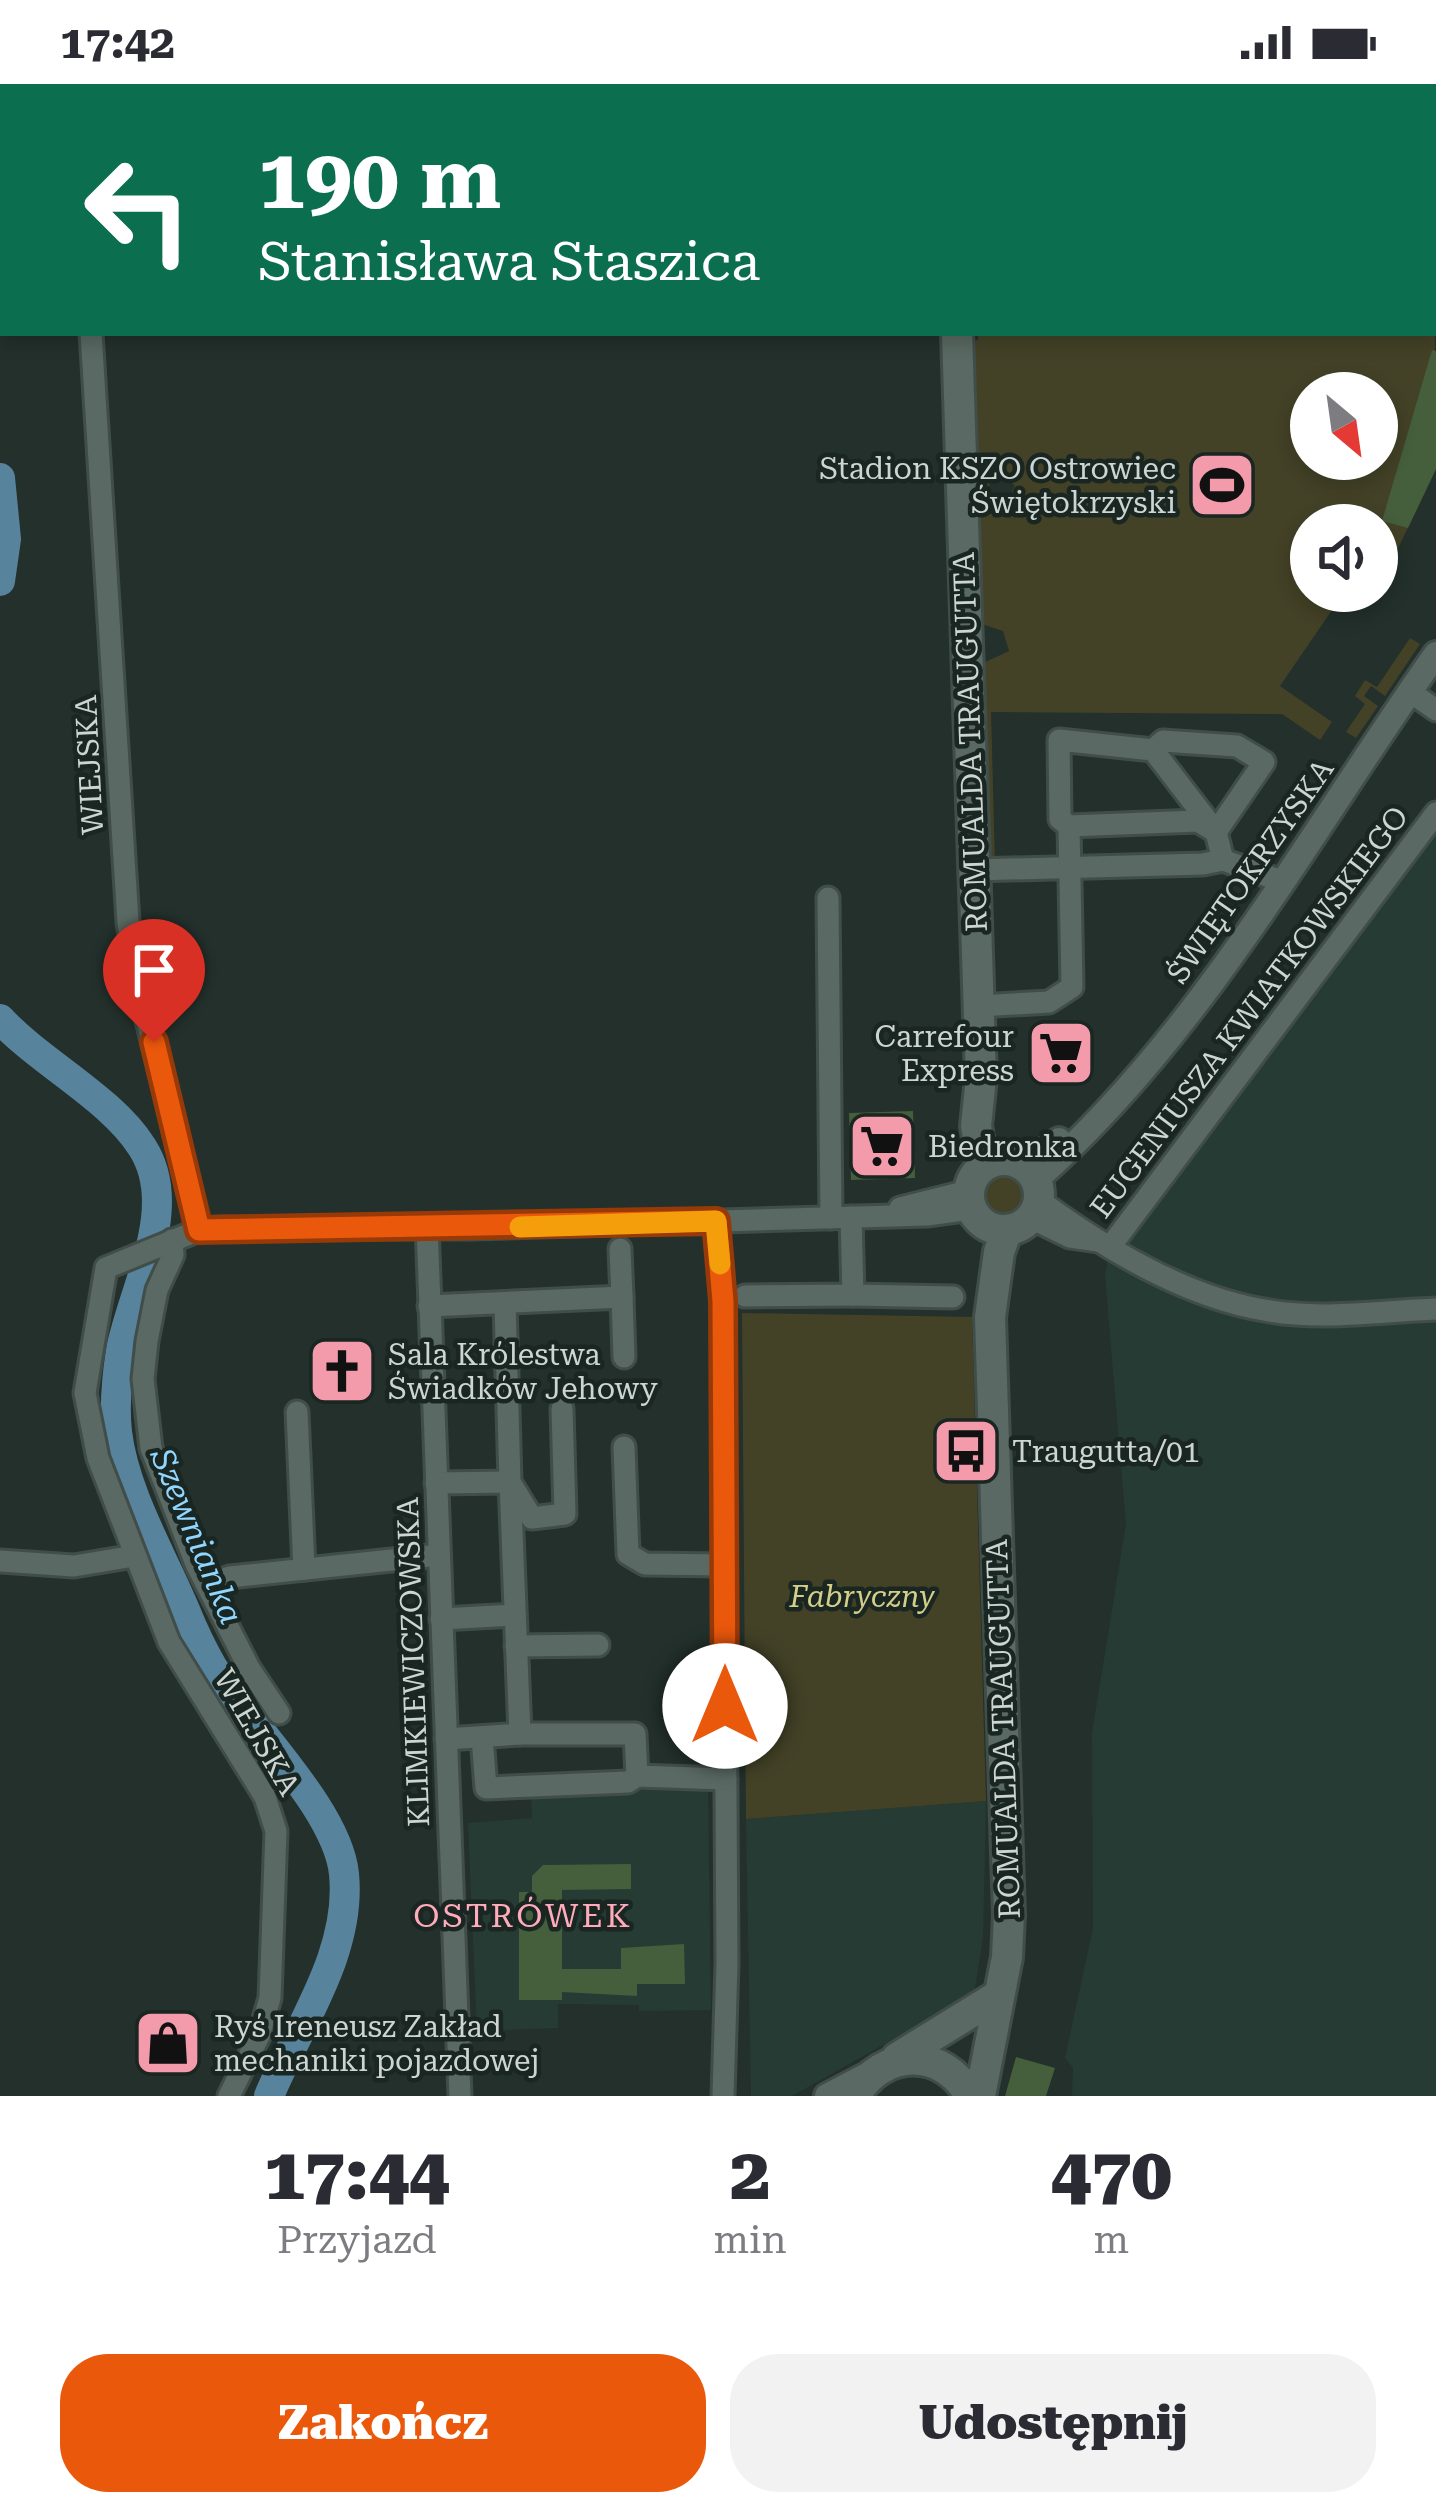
<!DOCTYPE html>
<html lang="pl">
<head>
<meta charset="utf-8">
<style>
	body { margin:0; font-family:"Roboto Serif",serif; background:#f2f2f3; color:#2b2b33; height:100vh; display:flex; flex-direction:column; font-size:45px; white-space:nowrap }
	* { box-sizing:border-box; margin:0 }
	p { font-size:39px; color:#7c7c81 }
	.icon { flex:none; width:66px; height:66px; fill:none; stroke:currentColor; stroke-width:2; stroke-linecap:round; stroke-linejoin:round }
	.map { position:relative; height:2012px; overflow:hidden }
	.drawer { display:flex; flex-direction:column; background:#fff; flex:1 }
	.drawer>* { flex:none }
	.banner { position:absolute; left:0px; top:0px; width:1437px; height:252px; box-shadow:0 6px 18px #0003; background:#0b6e4f; color:#fff; overflow:hidden }
	.needle { width:78px; rotate:151deg }
	.fabs { position:absolute; left:1290px; top:288px; display:grid; gap:24px }
	.fabs a { display:grid; place-items:center; width:108px; height:108px; border-radius:50%; background:#fff; box-shadow:0 6px 18px #0003; font-size:60px }
	.pin { position:absolute; display:grid; place-items:center; width:102px; height:102px; color:#fff; margin:-123px -51px; border-radius:50% 50% 50% 0; rotate:-45deg; box-shadow:0 0 12px #0007 }
	.pin .icon { rotate:45deg }
	.me { position:absolute; width:132px; margin:-66px; rotate:0deg; stroke-linejoin:round; filter:drop-shadow(0 0 9px #0008) }
	.turn { display:flex; align-items:center; gap:42px; height:252px; padding:0 60px; font-size:54px }
	.turn .icon { width:156px; height:156px; stroke-width:2.5 }
	.turn b { display:block; font-size:84px; line-height:102px }
	.eta { display:flex; justify-content:space-evenly; align-items:center; height:204px; text-align:center }
	.eta b { font-size:72px; font-weight:800; line-height:84px }
	.cta { display:flex; gap:24px; margin-top:auto; padding:24px 60px }
	.cta a { flex:1; height:138px; border-radius:48px; background:#ea580c; color:#fff; font-size:48px; font-weight:800; line-height:138px; text-align:center }
	.cta a+a { background:#f2f2f3; color:#2b2b33 }
	.status { display:flex; justify-content:space-between; align-items:center; height:84px; padding:0 60px; background:#fff; direction:ltr }
	.status svg { height:33px; fill:currentColor }
	.map>svg:first-child { display:block }
	.built { fill:#263b34 }
	.green { fill:#434227; fill-rule:evenodd }
	.lines { fill:none; stroke-linecap:round; stroke-linejoin:round }
	.river { stroke:#58839c; stroke-width:30 }
	.building { fill:#455e3c }
	.minor-casing { stroke:#414d49; stroke-width:27 }
	.tertiary-casing { stroke:#414d49; stroke-width:30 }
	.secondary-casing { stroke:#414d49; stroke-width:36 }
	.minor { stroke:#5a6963; stroke-width:21 }
	.tertiary { stroke:#5a6963; stroke-width:24 }
	.secondary { stroke:#5a6963; stroke-width:30 }
	.route-casing { stroke:#983908; stroke-width:30 }
	.route { stroke:#ea580c; stroke-width:21 }
	.slow { stroke:#f59e0b; stroke-width:21 }
	.labels { text-anchor:middle; dominant-baseline:central; stroke-width:9; stroke-linejoin:round; paint-order:stroke }
	.poi-label { font-size:30px; fill:#cdd5d2; stroke:#192621; text-anchor:start }
	.street-label { font-size:30px; fill:#cdd5d2; stroke:#192621 }
	.park-label { font-size:30px; font-style:italic; fill:#d3ce88; stroke:#192621 }
	.water-label { font-size:33px; font-style:italic; fill:#90d6ff; stroke:#192621 }
	.neighbourhood-label { font-size:33px; letter-spacing:3px; fill:#ffabbb; stroke:#192621 }
</style>
</head>
<body>
<div class="status"><b>17:42</b><svg viewBox="0 0 49 12"><path d="M0 12V9h3v3zM5 12V6h3v6zM10 12V3h3v9zM15 12V0h3v12zM26 1h20v11H26zM47 4h2v5h-2z"/></svg></div>
<div class="map">
<svg width="1436" height="2012" viewBox="0 0 1436 2012">
	<rect width="100%" height="100%" fill="#23302b"/>
	<!-- built -->
	<g class="built">
		<polygon points="1436,729 1436,2012 1072,2012 1073,1984 1065,1974 1093,1844 1092,1649 1126,1440 1105,1192 1110,1163"/>
		<polygon points="708,1704 711,1926 639,1927 639,1921 558,1920 558,1944 477,1947 468,1739 532,1734 531,1709"/>
		<polygon points="986,1717 983,1853 974,1910 792,2012 751,2012 746,1735"/>
	</g>
	<!-- green -->
	<g class="green">
		<path d="M1434,149L1436,385L1380,502L1377,441H1311V507H1345L1280,602L1332,638L1320,656L1282,630L991,628L995,779L987,777L981,580L1009,567L1003,547L979,539L976,435L1004,425L1015,401L995,391L989,402L974,403L970,257L978,256V249H1434ZM1311,309H1377V375H1311Z"/>
		<polygon points="1410,554 1420,560 1385,612 1371,602 1364,612 1378,622 1356,654 1346,648 1365,620 1355,612 1365,596 1377,603"/>
		<circle cx="1004" cy="1111" r="24"/>
		<polygon points="742,1229 972,1233 986,1717 746,1735"/>
	</g>
	<g class="lines">
		<!-- river -->
		<g class="river">
			<polyline points="0,394 6,455 0,497"/>
			<path d="M0,935C41,979 111,1014 142,1063C181,1123 133,1204 121,1266C117,1292 114,1321 117,1348C124,1408 162,1471 185,1526C193,1546 202,1565 213,1584C248,1640 338,1726 344,1790C352,1869 298,1942 269,2012"/>
		</g>
	</g>
	<!-- building -->
	<g class="building">
		<polygon points="1432,266 1436,267 1436,385 1408,444 1382,437"/>
		<polygon points="913,1027 915,1094 851,1096 849,1029"/>
		<polygon points="373,1269 373,1303 311,1304 310,1270"/>
		<polygon points="631,1780 631,1805 562,1806 562,1885 621,1885 621,1864 684,1860 685,1900 637,1900 637,1912 562,1908 562,1916 519,1916 519,1808 532,1808 532,1792 543,1781"/>
		<polygon points="1016,1973 1055,1984 1046,2012 1005,2012"/>
	</g>
	<g class="lines">
		<!-- minor casing -->
		<g class="minor-casing">
			<g id="minor">
				<polyline points="72,0 72,3"/>
				<polyline points="1283,0 1293,3"/>
				<polyline points="1434,45 1436,46"/>
				<polyline points="91,249 128,838 135,888 199,1146"/>
				<polyline points="1409,607 1436,626"/>
				<polyline points="1069,742 1060,735 1059,656 1153,666 1216,748 1223,776"/>
				<polyline points="974,786 1203,780 1223,776 1281,797"/>
				<polyline points="828,814 831,1134"/>
				<polyline points="978,922 1049,918 1072,903 1069,742 1198,737 1216,748 1264,678 1237,662 1163,657 1153,666"/>
				<path d="M1039,1116C1104,1164 1189,1215 1270,1227C1323,1236 1382,1227 1436,1225"/>
				<polyline points="900,1124 968,1107"/>
				<polyline points="1031,1134 1070,1153 1098,1157"/>
				<polyline points="716,1137 723,1217 727,1879 723,2012"/>
				<polyline points="427,1142 460,2012"/>
				<polyline points="172,1156 173,1171 157,1206 147,1257 143,1295 151,1364 196,1480 249,1584 279,1629"/>
				<polyline points="1110,1163 1436,729"/>
				<polyline points="620,1165 622,1213"/>
				<polyline points="853,1211 953,1213"/>
				<polyline points="745,1212 853,1211 851,1133"/>
				<polyline points="505,1219 510,1398 532,1434 565,1430 562,1325"/>
				<polyline points="429,1222 622,1213 624,1273"/>
				<polyline points="297,1328 304,1485"/>
				<polyline points="624,1363 628,1470 645,1480 724,1481"/>
				<polyline points="436,1399 510,1398 520,1650 446,1655"/>
				<polyline points="0,1477 74,1482 134,1472"/>
				<polyline points="207,1501 230,1493 439,1471"/>
				<polyline points="441,1535 515,1531"/>
				<polyline points="516,1562 598,1561"/>
				<polyline points="520,1650 635,1650 637,1692 726,1695"/>
				<polyline points="482,1653 486,1704 628,1698 637,1692"/>
				<polyline points="229,2012 259,1952 270,1914 276,1747 265,1713 169,1558 98,1374 85,1309 106,1184 199,1146 220,1144 471,1144 927,1131 971,1125"/>
			</g>
		</g>
		<!-- tertiary casing -->
		<g class="tertiary-casing">
			<g id="tertiary">
				<polyline points="1024,1082 1059,1056"/>
				<path d="M1036,1096C1201,950 1310,748 1436,570"/>
				<polyline points="827,2012 871,1989"/>
			</g>
		</g>
		<!-- secondary casing -->
		<g class="secondary-casing">
			<g id="secondary">
				<polyline points="947,0 947,3"/>
				<polyline points="957,249 981,994 976,1042 983,1082"/>
				<circle cx="1004" cy="1111" r="35"/>
				<polyline points="897,1974 999,1911"/>
				<path d="M855,2012C882,1964 944,1963 970,2012"/>
				<polyline points="980,2012 1007,1873 1009,1831 990,1233 999,1168 1007,1146"/>
			</g>
		</g>
		<!-- minor -->
		<use href="#minor" class="minor"/>
		<!-- tertiary -->
		<use href="#tertiary" class="tertiary"/>
		<!-- secondary -->
		<use href="#secondary" class="secondary"/>
	</g>
	<g class="lines">
		<!-- route casing -->
		<g class="route-casing">
			<polyline id="route" points="154,958 199,1146 716,1137 723,1217 725,1622"/>
		</g>
		<!-- route -->
		<use href="#route" class="route"/>
		<!-- slow -->
		<polyline class="slow" points="520,1143 716,1137 720,1180"/>
	</g>
	<!-- icons -->
	<defs>
		<g id="stadium-square" transform="scale(3.45)"><rect x="-9" y="-9" width="18" height="18" rx="4" fill="#f39aab" stroke="#192621"/><path d="M0-5a6.5 5 0 1 0 0 10a6.5 5 0 1 0 0-10ZM-3.5-1.8h7v3.6h-7Z" fill="#111"/></g>
		<g id="supermarket-square" transform="scale(3.45)"><rect x="-9" y="-9" width="18" height="18" rx="4" fill="#f39aab" stroke="#192621"/><path d="M-6-5.5h2.5l.6 2H6L4.5 2H-2.5L-4.4-4H-6ZM-1.5 3.2a1.3 1.3 0 1 0 .1 0ZM3 3.2a1.3 1.3 0 1 0 .1 0Z" fill="#111"/></g>
		<g id="church-square" transform="scale(3.45)"><rect x="-9" y="-9" width="18" height="18" rx="4" fill="#f39aab" stroke="#192621"/><path d="M-1.2-6h2.4v3.5h3.3v2.4h-3.3V6h-2.4V-.1h-3.3v-2.4h3.3Z" fill="#111"/></g>
		<g id="bus-square" transform="scale(3.45)"><rect x="-9" y="-9" width="18" height="18" rx="4" fill="#f39aab" stroke="#192621"/><path d="M-5-6H5V4H4V6H2V4H-2V6H-4V4H-5ZM-3.5-4V0h7V-4ZM-3.5 1.2v1.5H-2V1.2ZM2 1.2v1.5H3.5V1.2Z" fill="#111"/></g>
		<g id="shop-square" transform="scale(3.45)"><rect x="-9" y="-9" width="18" height="18" rx="4" fill="#f39aab" stroke="#192621"/><path d="M-5-2.5h2.3a2.7 3.5 0 0 1 5.4 0H5L5.5 6h-11ZM-1.5-2.5h3a1.5 2.3 0 0 0-3 0Z" fill="#111"/></g>
	</defs>
	<g fill-rule="evenodd">
		<use href="#stadium-square" x="1222" y="401"/>
		<use href="#supermarket-square" x="1061" y="969"/>
		<use href="#supermarket-square" x="882" y="1062"/>
		<use href="#church-square" x="342" y="1287"/>
		<use href="#bus-square" x="966" y="1367"/>
		<use href="#shop-square" x="168" y="1959"/>
	</g>
	<g class="labels">
		<!-- poi labels -->
		<g class="poi-label">
			<text x="1176" y="384" text-anchor="end">Stadion KSZO Ostrowiec<tspan x="1176" dy="34">Świętokrzyski</tspan></text>
			<text x="1014" y="952" text-anchor="end">Carrefour<tspan x="1014" dy="34">Express</tspan></text>
			<text x="928" y="1062">Biedronka</text>
			<text x="388" y="1270">Sala Królestwa<tspan x="388" dy="34">Świadków Jehowy</tspan></text>
			<text x="1012" y="1367">Traugutta/01</text>
			<text x="214" y="1942">Ryś Ireneusz Zakład<tspan x="214" dy="34">mechaniki pojazdowej</tspan></text>
		</g>
		<!-- street labels -->
		<g class="street-label">
			<text transform="translate(970 658) rotate(-92)">ROMUALDA TRAUGUTTA</text>
			<text transform="translate(89 681) rotate(-93)">WIEJSKA</text>
			<text transform="translate(1250 787) rotate(-55)">ŚWIĘTOKRZYSKA</text>
			<text transform="translate(1249 928) rotate(-53)">EUGENIUSZA KWIATKOWSKIEGO</text>
			<text transform="translate(413 1578) rotate(-92)">KLIMKIEWICZOWSKA</text>
			<text transform="translate(1003 1645) rotate(-92)">ROMUALDA TRAUGUTTA</text>
			<text transform="translate(257 1648) rotate(60)">WIEJSKA</text>
		</g>
		<!-- park labels -->
		<g class="park-label">
			<text x="862" y="1512">Fabryczny</text>
		</g>
		<!-- water labels -->
		<g class="water-label">
			<text transform="translate(197 1452) rotate(67)">Szewnianka</text>
		</g>
		<!-- neighbourhood labels -->
		<g class="neighbourhood-label">
			<text x="523" y="1831">OSTRÓWEK</text>
		</g>
	</g>
</svg>
<div class="fabs">
<a><svg class="needle" viewBox="-14 -14 28 28"><path d="M0-13l5 13h-10z" fill="#e53935"/><path d="M0 13l5-13h-10z" fill="#7c7c81"/></svg></a>
<a><svg class="icon" aria-label="sound" viewBox="0 0 24 24"><path d="M4 9h4l5-4v14l-5-4H4zM17 9q2 3 0 6"/></svg></a>
</div>
<div class="pin" style="left:154px;top:958px;background:#d93025"><svg class="icon" aria-label="arrive" viewBox="0 0 24 24"><path d="M6 21V4h12l-3 4 3 4H6"/></svg></div>
<svg class="me" style="left:725px;top:1622px" viewBox="-20 -20 40 40"><circle r="19" fill="#fff"/><path d="M0-13L10 11 0 6-10 11z" fill="#ea580c"/></svg>
<div class="banner">
<div class="turn"><svg class="icon" aria-label="left" viewBox="0 0 24 24"><path d="M17 20v-9H6M10 6l-5 5 5 5"/></svg><div><b>190 m</b>Stanisława Staszica</div></div>
</div>
</div>
<section class="drawer">
<div class="eta">
<div><b>17:44</b><p>Przyjazd</p></div>
<div><b>2</b><p>min</p></div>
<div><b>470</b><p>m</p></div>
</div>
<div class="cta"><a>Zakończ</a><a>Udostępnij</a></div>
</section>
</body>
</html>
